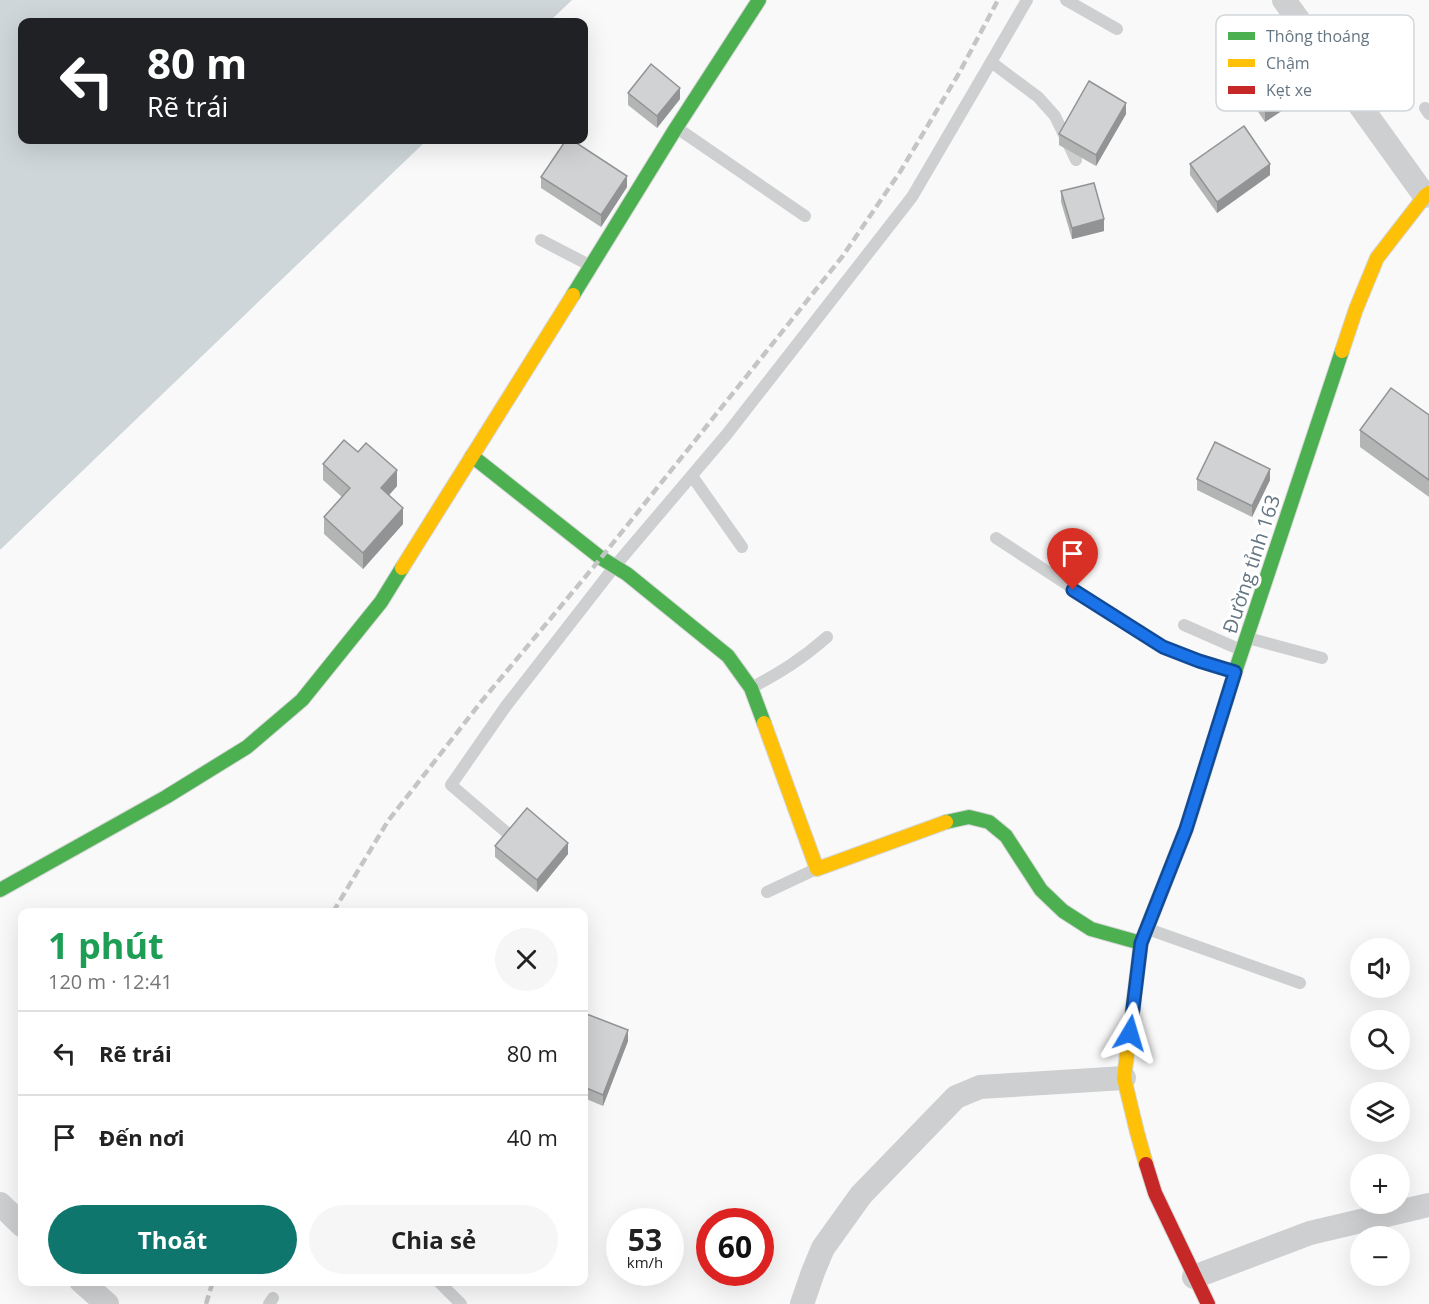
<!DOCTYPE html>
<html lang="vi">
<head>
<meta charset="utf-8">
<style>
	body { margin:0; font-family:"Open Sans",sans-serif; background:#f6f6f6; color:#222; height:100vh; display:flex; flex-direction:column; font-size:22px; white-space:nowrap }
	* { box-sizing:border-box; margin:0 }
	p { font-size:20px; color:#767676 }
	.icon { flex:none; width:33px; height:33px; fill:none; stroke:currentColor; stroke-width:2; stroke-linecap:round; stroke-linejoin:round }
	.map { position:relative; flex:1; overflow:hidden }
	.side { position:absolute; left:18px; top:908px; width:570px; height:378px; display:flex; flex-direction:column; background:#fff; border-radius:12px; box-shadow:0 6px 24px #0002 }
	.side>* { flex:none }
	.hud { position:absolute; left:18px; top:18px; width:570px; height:126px; border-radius:12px; box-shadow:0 6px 24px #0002; background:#202124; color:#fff; overflow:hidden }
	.fabs { position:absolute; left:1350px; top:938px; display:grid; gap:12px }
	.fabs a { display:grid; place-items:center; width:60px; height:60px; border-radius:50%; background:#fff; box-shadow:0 6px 24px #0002; font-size:30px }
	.speed { position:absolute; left:606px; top:1208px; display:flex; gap:12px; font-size:30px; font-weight:700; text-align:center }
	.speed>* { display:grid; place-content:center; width:78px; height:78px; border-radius:50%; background:#fff; box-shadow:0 6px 24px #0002; line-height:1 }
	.speed small { font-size:15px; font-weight:400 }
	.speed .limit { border:9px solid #d22; background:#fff; color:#111 }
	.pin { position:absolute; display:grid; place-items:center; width:51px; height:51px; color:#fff; margin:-62px -26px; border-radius:50% 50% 50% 0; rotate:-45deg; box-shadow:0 0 6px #0007 }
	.pin .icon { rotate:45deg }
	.me { position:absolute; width:66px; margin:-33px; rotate:7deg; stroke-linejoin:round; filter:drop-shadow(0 0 4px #0008) }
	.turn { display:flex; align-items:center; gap:21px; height:126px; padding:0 30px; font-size:27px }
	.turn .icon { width:78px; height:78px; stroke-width:2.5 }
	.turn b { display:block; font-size:42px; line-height:51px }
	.round { display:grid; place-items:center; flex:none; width:63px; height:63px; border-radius:32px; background:#f6f6f6 }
	.headline { display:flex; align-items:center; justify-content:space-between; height:102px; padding:0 30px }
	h1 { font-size:36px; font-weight:700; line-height:45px; color:#1e9e55 }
	.button { display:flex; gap:12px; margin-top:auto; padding:12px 30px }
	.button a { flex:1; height:69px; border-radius:36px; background:#0f766e; color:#fff; font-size:24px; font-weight:700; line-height:69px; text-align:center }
	.button a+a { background:#f6f6f6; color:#222 }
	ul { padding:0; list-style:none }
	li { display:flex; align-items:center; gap:18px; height:84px; padding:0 30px; border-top:2px solid #e0e0e0 }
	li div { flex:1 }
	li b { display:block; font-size:22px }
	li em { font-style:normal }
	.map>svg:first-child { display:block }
	.water { fill:#ced6d9 }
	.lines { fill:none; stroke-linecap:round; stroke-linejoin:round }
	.fast-casing { stroke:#d5d6d7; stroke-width:16 }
	.slow-casing { stroke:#d5d6d7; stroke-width:16 }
	.jam-casing { stroke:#d5d6d7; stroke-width:16 }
	.lane { stroke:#cecfd0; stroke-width:12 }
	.street { stroke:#cecfd0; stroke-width:24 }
	.fast { stroke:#4caf50; stroke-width:14 }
	.slow { stroke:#ffc107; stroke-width:14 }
	.jam { stroke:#c62828; stroke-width:14 }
	.rail { stroke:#c3c5c6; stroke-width:4.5; stroke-dasharray:9 4.5; stroke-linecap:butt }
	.wall { fill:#b3b5b5 }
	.shaded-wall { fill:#929394 }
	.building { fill:#d0d2d3; stroke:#929394; stroke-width:1.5 }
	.route-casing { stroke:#114b97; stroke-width:15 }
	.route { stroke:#1a73e8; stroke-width:10 }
	.labels { text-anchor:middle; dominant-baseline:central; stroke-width:6; stroke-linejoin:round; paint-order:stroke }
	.street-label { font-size:20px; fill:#657683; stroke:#fff }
	.key { fill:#fff; stroke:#d1d6da; stroke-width:1.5 }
	.key-label { font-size:16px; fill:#657683 }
</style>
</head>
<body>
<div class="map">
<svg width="1429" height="1304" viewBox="0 0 1429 1304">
	<rect width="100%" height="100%" fill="#f9f9f9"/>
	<!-- water -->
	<polygon class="water" points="0,0 572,0 549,22 22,22 22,140 427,140 0,550"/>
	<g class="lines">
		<!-- fast casing -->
		<g class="fast-casing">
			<g id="fast">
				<polyline points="573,295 676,128 759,0"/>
				<polyline points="472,456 601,558 627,574 728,656 751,688 764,723"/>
				<polyline points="1196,798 1235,672 1342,351"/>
				<polyline points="946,822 969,817 989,822 1006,836 1041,890 1063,911 1091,929 1141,943"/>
				<polyline points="0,890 166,797 247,747 302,700 381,602 402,568"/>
			</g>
		</g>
		<!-- slow casing -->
		<g class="slow-casing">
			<g id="slow">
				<polyline points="1342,351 1356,309 1377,258 1425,196 1429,193"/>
				<polyline points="402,568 573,295"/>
				<polyline points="764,723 817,869 946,822"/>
				<polyline points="1146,1164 1137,1132 1124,1078 1141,943 1186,829 1196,798"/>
			</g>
		</g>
		<!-- jam casing -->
		<g class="jam-casing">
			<polyline id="jam" points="1146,1164 1155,1193 1208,1304"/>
		</g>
		<!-- lane -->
		<g class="lane">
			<polyline points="1027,0 991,62 1038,97 1055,116 1076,160"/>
			<polyline points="1066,0 1117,29"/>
			<polyline points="1425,108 1429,114"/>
			<polyline points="677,128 805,216"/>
			<polyline points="541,240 591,266"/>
			<polyline points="692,476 742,547"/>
			<polyline points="996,538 1163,647 1199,661 1234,671"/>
			<polyline points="1184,625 1241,650"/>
			<polyline points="1248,638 1322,658"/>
			<path d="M751,688C781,672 802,659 827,637"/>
			<polyline points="506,832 451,785 506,706 615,566 727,434 912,197 991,62"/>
			<polyline points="767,892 816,869"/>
			<polyline points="1148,929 1300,983"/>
			<polyline points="438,1281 461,1304"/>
			<polyline points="269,1304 273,1298"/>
		</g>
		<!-- street -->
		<g class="street">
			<polyline points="1284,0 1425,196"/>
			<polyline points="0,1204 22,1225"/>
			<polyline points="1194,1277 1310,1233 1429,1205"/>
			<polyline points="81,1281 107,1304"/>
			<polyline points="802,1304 813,1272 823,1248 861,1195 956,1097 980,1087 1124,1078"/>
		</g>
		<!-- fast -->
		<use href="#fast" class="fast"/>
		<!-- slow -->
		<use href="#slow" class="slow"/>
		<!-- jam -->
		<use href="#jam" class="jam"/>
		<!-- rail -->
		<g class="rail">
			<polyline points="333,912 388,821 481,702 601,558 842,257 900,172 958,75 998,0"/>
			<polyline points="206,1304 213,1281"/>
		</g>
	</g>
	<!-- wall -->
	<g class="wall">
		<polygon points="1240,74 1317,87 1265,122 1240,85"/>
		<polygon points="628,93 680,99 657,128 628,105"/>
		<polygon points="1126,114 1096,166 1059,145 1059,134"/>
		<polygon points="1190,164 1270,175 1217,213 1190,175"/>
		<polygon points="541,177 627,187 601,227 541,188"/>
		<polygon points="1061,191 1104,231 1072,239 1061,202"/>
		<polygon points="1429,415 1429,497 1360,447 1360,430"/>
		<polygon points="323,464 397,486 389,495 403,524 363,569 324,534 324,517 342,497 323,480"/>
		<polygon points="1197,479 1270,480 1252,517 1197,490"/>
		<polygon points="495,846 568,854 537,892 495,857"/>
		<polygon points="584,1013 628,1041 603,1106 584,1098"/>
	</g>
	<!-- shaded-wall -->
	<g class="shaded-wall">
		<polygon points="1317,76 1317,87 1265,122 1265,111"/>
		<polygon points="680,88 680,99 657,128 657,116"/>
		<polygon points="1126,103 1126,114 1096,166 1096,155"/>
		<polygon points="1270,164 1270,175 1217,213 1217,202"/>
		<polygon points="627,176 627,187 601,227 601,215"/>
		<polygon points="1104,219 1104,231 1072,239 1072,228"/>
		<polygon points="1270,469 1270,480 1252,517 1252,506"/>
		<polygon points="397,470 397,486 381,504 381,488"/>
		<polygon points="403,508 403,524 363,569 363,553"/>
		<polygon points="568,843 568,854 537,892 537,880"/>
		<polygon points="628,1030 628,1041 603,1106 603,1095"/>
	</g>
	<!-- building -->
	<g class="building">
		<polygon points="651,64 680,88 657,116 628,93"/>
		<polygon points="1089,81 1126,103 1096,155 1059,134"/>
		<polygon points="1244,126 1270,164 1217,202 1190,164"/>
		<polygon points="566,140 572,140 627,176 601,215 541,177"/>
		<polygon points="1094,183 1104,219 1072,228 1061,191"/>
		<polygon points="1391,388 1429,415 1429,480 1360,430"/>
		<polygon points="344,440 358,452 366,443 397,470 381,488 403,508 363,553 324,517 350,488 323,464"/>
		<polygon points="1215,442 1270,469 1252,506 1197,479"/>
		<polygon points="527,808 568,843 537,880 495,846"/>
		<polygon points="584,1013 628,1030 603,1095 584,1087"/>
	</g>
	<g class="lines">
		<!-- route casing -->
		<g class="route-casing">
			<polyline id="route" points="1073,590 1163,647 1199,661 1235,672 1186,829 1141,943 1130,1033"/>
		</g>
		<!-- route -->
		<use href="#route" class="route"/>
	</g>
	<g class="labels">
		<!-- street labels -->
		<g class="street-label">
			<text transform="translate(1251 564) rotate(-72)">Đường tỉnh 163</text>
		</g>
	</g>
	<!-- legend -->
	<rect x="1216" y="15" width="198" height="96" rx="9" class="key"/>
	<rect x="1228" y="32" width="27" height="8" fill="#4caf50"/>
	<rect x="1228" y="59" width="27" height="8" fill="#ffc107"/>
	<rect x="1228" y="86" width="27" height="8" fill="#c62828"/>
	<g class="key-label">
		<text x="1266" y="42">Thông thoáng</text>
		<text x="1266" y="69">Chậm</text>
		<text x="1266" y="96">Kẹt xe</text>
	</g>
</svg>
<div class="fabs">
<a><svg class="icon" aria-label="sound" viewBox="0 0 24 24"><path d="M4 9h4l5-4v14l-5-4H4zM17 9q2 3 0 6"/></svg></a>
<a><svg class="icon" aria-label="search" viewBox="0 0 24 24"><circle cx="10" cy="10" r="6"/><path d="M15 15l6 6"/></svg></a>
<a><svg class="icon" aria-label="layers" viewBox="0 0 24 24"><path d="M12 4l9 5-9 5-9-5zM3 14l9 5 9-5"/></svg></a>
<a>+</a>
<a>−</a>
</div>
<div class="speed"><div>53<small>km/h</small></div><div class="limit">60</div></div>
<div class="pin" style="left:1073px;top:590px;background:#d93025"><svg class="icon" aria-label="arrive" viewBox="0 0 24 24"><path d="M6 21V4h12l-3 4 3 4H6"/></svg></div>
<svg class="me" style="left:1130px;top:1033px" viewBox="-20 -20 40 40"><path d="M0-17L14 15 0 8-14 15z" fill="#1a73e8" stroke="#fff" stroke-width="4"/></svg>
<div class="hud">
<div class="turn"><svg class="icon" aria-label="left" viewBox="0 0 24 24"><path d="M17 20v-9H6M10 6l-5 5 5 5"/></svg><div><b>80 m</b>Rẽ trái</div></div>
</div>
<section class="side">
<div class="headline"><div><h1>1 phút</h1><p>120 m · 12:41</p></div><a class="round"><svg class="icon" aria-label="close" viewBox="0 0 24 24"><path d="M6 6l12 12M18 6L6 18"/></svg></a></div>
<ul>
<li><svg class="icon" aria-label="left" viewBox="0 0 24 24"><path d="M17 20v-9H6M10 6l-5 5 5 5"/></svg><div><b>Rẽ trái</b></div><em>80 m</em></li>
<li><svg class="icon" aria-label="arrive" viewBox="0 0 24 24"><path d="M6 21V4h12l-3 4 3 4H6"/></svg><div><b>Đến nơi</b></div><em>40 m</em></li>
</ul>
<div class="button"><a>Thoát</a><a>Chia sẻ</a></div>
</section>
</div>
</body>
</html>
